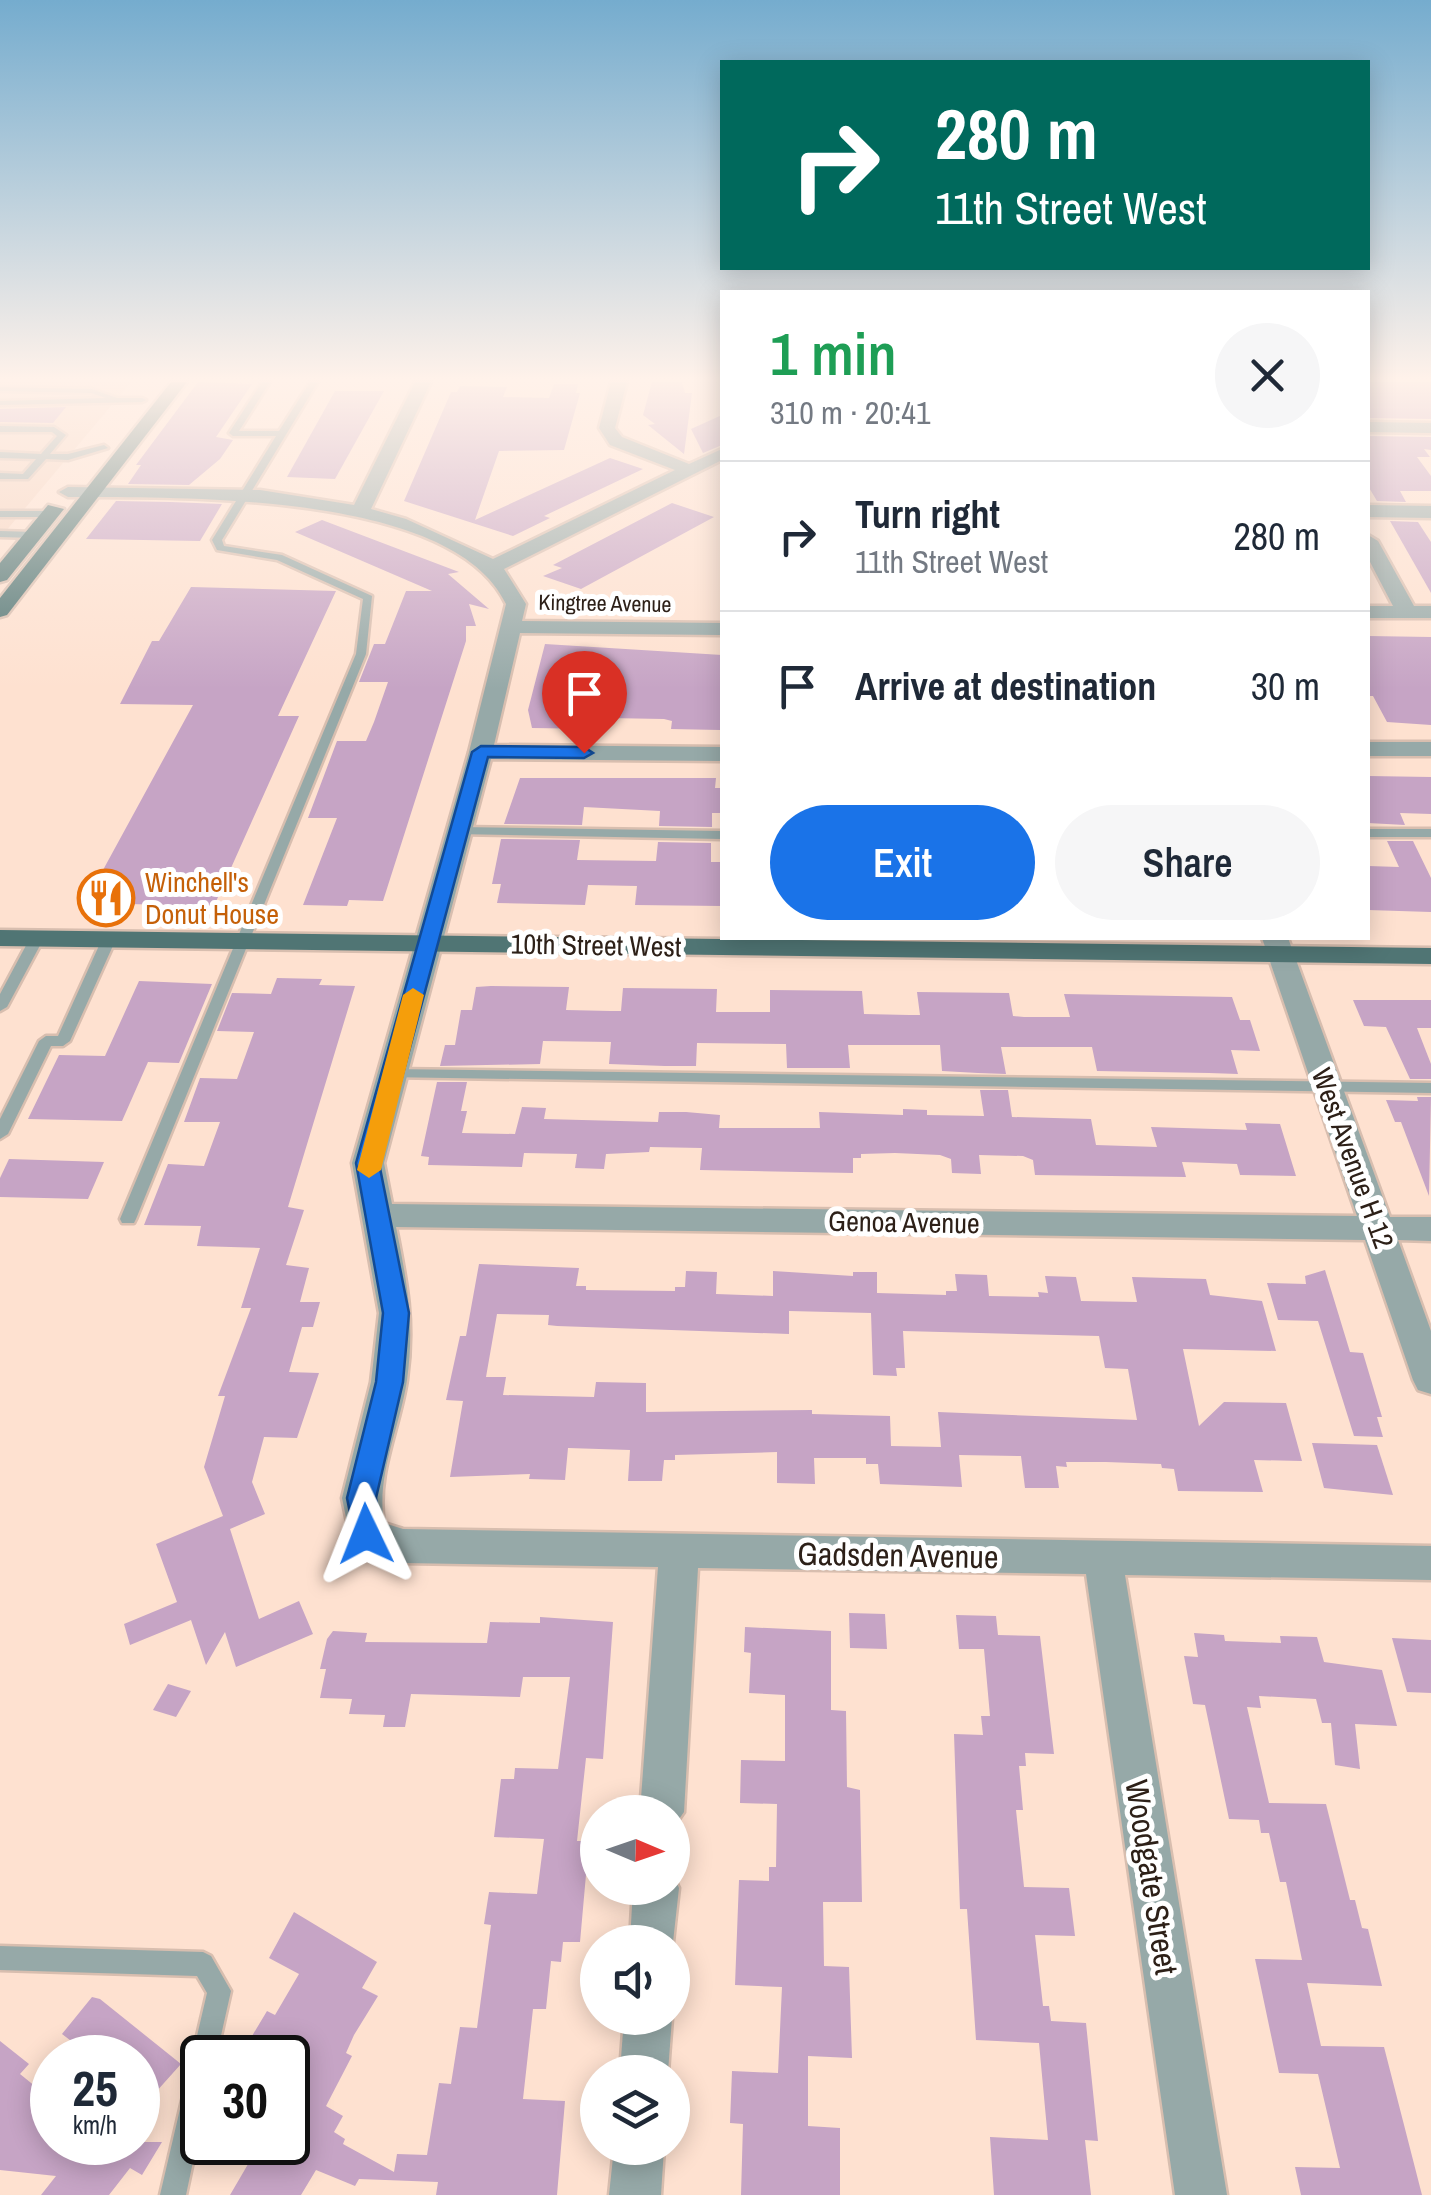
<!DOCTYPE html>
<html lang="en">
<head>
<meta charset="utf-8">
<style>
	body { margin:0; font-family:"Archivo Narrow",sans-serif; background:#f6f6f7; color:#1f2937; height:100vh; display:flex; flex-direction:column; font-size:38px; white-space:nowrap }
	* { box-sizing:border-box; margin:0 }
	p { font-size:32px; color:#747a83 }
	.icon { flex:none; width:55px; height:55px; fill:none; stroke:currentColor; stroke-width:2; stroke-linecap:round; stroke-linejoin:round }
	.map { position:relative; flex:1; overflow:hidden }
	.drawer { position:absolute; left:720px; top:290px; width:650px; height:650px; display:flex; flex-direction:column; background:#fff; border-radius:0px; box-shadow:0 5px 25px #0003 }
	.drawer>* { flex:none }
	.banner { position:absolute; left:720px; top:60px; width:650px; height:210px; border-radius:0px; box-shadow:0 5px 25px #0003; background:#00695c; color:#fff; overflow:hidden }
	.needle { width:65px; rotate:92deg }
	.buttons { position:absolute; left:580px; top:1795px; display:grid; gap:20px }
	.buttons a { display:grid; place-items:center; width:110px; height:110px; border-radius:50%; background:#fff; box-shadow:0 5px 25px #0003; font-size:50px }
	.speed { position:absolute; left:30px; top:2035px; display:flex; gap:20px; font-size:50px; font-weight:700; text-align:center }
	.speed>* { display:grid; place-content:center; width:130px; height:130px; border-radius:50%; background:#fff; box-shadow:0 5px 25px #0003; line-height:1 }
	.speed small { font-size:25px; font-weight:400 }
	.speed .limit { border:5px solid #111; border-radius:15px; background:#fff; color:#111 }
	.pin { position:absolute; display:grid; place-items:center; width:85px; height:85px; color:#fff; margin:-102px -42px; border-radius:50% 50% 50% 0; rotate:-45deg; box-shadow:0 0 10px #0007 }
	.pin .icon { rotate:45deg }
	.me { position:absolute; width:110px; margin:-55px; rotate:358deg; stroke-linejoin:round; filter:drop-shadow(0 0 8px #0008) }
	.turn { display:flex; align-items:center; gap:35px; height:210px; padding:0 50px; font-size:45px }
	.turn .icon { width:130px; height:130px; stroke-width:2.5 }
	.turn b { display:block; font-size:70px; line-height:85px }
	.round { display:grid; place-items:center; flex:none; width:105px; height:105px; border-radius:52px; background:#f6f6f7 }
	.headline { display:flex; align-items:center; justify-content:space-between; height:170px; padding:0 50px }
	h1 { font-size:60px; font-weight:600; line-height:75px; color:#1e9e55 }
	.button { display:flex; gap:20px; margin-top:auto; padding:20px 50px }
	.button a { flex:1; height:115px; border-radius:60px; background:#1a73e8; color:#fff; font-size:40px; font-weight:600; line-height:115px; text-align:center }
	.button a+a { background:#f6f6f7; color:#1f2937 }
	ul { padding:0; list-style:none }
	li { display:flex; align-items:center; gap:30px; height:150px; padding:0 50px; border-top:2px solid #e0e1e3 }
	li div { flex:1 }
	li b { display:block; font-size:38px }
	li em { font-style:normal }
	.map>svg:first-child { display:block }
	.built { fill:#f6d4c0 }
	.building { fill:#c6a4c5; fill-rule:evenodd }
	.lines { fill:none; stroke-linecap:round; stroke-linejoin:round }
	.service-casing { stroke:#d8beaf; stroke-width:5 }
	.minor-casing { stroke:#d8beaf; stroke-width:5 }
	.primary-casing { stroke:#d8beaf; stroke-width:5 }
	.service { fill:#96a9a8; fill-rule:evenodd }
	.minor { fill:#96a9a8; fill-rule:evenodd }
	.primary { fill:#507574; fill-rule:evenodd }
	.route { fill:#1a73e8; stroke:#114b97; stroke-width:2.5 }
	.slow { fill:#f59e0b }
	.labels { text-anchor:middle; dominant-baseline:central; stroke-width:10; stroke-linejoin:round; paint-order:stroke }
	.far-street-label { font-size:22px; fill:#2d2018; stroke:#fff }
	.food-label { font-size:28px; fill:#c56008; stroke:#fff; text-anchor:start }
	.street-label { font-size:28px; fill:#2d2018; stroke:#fff }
	.near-street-label { font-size:32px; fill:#2d2018; stroke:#fff }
</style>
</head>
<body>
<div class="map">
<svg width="1431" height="2195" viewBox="0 0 1431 2195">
	<rect width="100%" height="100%" fill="#fee1d0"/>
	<!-- built -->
	<polygon class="built" points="0,382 131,382 0,538"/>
	<!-- building -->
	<g class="building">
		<polygon points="198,382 252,384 216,437 233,440 220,459 189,485 128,484 141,465 136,465"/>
		<polygon points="652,382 682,382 685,393 692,393 684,454 648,425 655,424 643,415"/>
		<polygon points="1368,382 1431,382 1431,419 1368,418"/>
		<polygon points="554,384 578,384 576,393 580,393 564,450 499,451 475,520 610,458 643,469 544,516 550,518 513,536 404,501 451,392 457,392 460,386 507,387 503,397 549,398"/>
		<polygon points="335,391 384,391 335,479 287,477"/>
		<polygon points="66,407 53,423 0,422 0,409"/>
		<polygon points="722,415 722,445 703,453 691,429"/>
		<polygon points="1368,436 1431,437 1431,450 1424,449 1430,457 1417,457 1431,476 1431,491 1400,491 1406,502 1377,501 1368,486"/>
		<polygon points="116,501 170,502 222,504 200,541 86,539"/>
		<polygon points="672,503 714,517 581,589 543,576 562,568 553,565"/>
		<polygon points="322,520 459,572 448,574 489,609 469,604 476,626 466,626 466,641 383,901 349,900 347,906 303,905 337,818 308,818 337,741 366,741 374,722 388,682 359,682 374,644 385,644 406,591 432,591 295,532"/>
		<polygon points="1390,521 1418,522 1431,542 1431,593"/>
		<polygon points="191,587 336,591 278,716 299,716 214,906 85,903 193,705 120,704 152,641 159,641"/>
		<polygon points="1368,636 1431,637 1431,725 1387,722 1373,696 1368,696"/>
		<polygon points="545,644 722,655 720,730 671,729 672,721 664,719 608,718 601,720 600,729 532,728 528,710"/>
		<polygon points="1368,776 1431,777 1431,814 1400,813 1405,825 1368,823"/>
		<polygon points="520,778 716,778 715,788 722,788 722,813 712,813 712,827 659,826 660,811 584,807 582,825 504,824"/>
		<polygon points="501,839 580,840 577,860 656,861 658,842 711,843 711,862 722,862 722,906 635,905 637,886 588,885 585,905 497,903 501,884 492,884"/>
		<polygon points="1387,841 1413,841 1431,878 1431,912 1368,910 1368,866 1399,867"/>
		<polygon points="277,978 322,979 319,985 355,986 288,1207 304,1210 286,1265 309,1268 300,1302 320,1302 313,1327 302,1327 289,1372 319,1373 297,1438 264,1437 252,1482 265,1514 230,1529 259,1619 299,1601 313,1634 236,1667 225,1632 206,1665 191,1620 130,1645 124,1624 177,1602 156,1544 223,1516 204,1467 225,1396 218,1396 251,1308 241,1308 260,1248 197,1246 201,1226 144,1225 168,1164 204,1166 220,1122 184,1122 200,1078 237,1079 254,1032 217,1031 232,993 271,994"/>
		<polygon points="139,981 212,984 179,1063 148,1062 122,1121 28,1119 59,1055 105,1056"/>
		<polygon points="491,986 569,987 566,1010 610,1011 621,1011 623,988 717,989 716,1012 770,1012 770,990 862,991 864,1014 909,1015 920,1015 917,992 1009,993 1013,1016 1024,1017 1070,1017 1064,994 1232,997 1240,1020 1250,1020 1260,1051 1231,1050 1238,1074 1209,1073 1097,1071 1092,1047 1001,1047 1006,1074 978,1073 942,1071 940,1045 848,1045 850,1068 787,1068 786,1044 697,1043 696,1066 665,1066 609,1064 611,1042 543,1041 540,1064 440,1066 445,1045 455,1045 461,1010 472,1010 476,987"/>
		<polygon points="1353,1000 1431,1000 1431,1028 1417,1028 1431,1064 1431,1079 1410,1079 1386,1027 1364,1026"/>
		<polygon points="437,1082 467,1082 461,1111 467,1111 462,1133 515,1134 522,1107 546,1108 544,1119 658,1122 659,1112 686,1112 720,1115 719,1128 820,1128 819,1112 903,1115 903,1109 927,1110 927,1115 984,1116 980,1090 1008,1090 1012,1117 1091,1119 1096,1145 1157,1147 1151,1127 1247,1130 1245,1123 1280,1124 1296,1176 1240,1175 1237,1164 1182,1162 1186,1177 1035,1175 1033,1160 1023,1156 979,1155 981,1174 952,1173 951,1159 940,1155 895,1153 861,1154 861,1158 853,1158 853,1173 700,1170 702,1148 650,1147 649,1152 606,1154 604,1169 575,1168 577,1154 524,1153 522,1167 428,1165 429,1157 421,1156"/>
		<polygon points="1417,1097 1431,1097 1429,1196 1401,1122 1395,1122 1386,1100 1418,1101"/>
		<polygon points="9,1159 104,1162 88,1199 0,1197 0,1178"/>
		<path d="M479,1264L579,1268L576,1286H586V1290L675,1291V1287H685L686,1271L717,1272L716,1294L773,1296V1271L853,1276V1272H877V1293L946,1295V1291H957L955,1274L987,1275L989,1296L1039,1297L1038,1292L1048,1293L1045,1276L1076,1277L1081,1301L1137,1302L1132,1277L1206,1279L1210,1295L1262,1301L1276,1351L1183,1349L1199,1426L1224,1402L1286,1403L1302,1461L1254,1460L1263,1492L1178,1491L1174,1469L1162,1468L1161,1464L1106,1462H1066L1067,1467L1056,1466L1059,1488H1025L1021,1456L959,1455L962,1487L880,1484L878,1464H866V1458H814L815,1484L777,1483V1452L675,1455V1460H664L662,1481H628L630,1450L568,1448L565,1480L529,1479L530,1474L450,1477L463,1401L446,1400L460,1336H466ZM789,1311L871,1313L873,1375L897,1376L896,1368H905L903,1331L1099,1336L1105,1368L1128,1369L1137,1420L938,1412L941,1447L891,1446L890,1416L812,1414V1410L646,1412V1383L596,1382L594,1397L503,1395L506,1377H486L497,1314L549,1315L548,1325L557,1326L789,1334Z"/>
		<polygon points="1325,1270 1350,1352 1363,1353 1382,1417 1377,1417 1383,1437 1354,1436 1318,1321 1278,1320 1267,1283 1306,1284 1305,1276"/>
		<polygon points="1312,1443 1377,1445 1393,1495 1324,1488"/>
		<polygon points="849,1613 885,1614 887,1649 850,1648"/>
		<polygon points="956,1615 996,1616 998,1635 1040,1636 1054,1754 1025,1753 1026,1766 1019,1766 1023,1810 1016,1810 1024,1887 1069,1888 1075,1936 1035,1935 1043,2006 1049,2006 1051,2021 1086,2023 1098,2141 1085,2140 1091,2195 994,2195 990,2137 1048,2140 1039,2043 976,2040 967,1909 960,1909 954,1734 983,1735 981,1716 990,1716 984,1649 959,1649"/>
		<polygon points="540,1617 613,1622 603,1759 586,1758 577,1841 589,1841 580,1942 563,1942 561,1962 551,1961 546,2009 533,2009 523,2099 565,2101 557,2195 436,2195 438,2182 359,2179 355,2186 316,2170 301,2195 230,2195 261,2142 288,2142 288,2058 277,2057 280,2052 252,2036 267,2011 275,2015 299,1974 269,1958 294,1912 377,1962 362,1988 378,1996 354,2035 346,2053 352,2056 326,2106 343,2116 334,2132 345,2139 343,2144 394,2172 397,2154 427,2155 439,2083 451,2084 460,2027 477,2028 491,1925 484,1924 489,1892 537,1894 544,1839 494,1837 501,1779 514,1779 515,1768 558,1769 570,1677 523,1677 520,1697 411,1694 405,1727 383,1727 385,1715 349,1714 352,1699 320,1698 326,1669 320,1669 327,1639 333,1631 367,1633 365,1642 487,1643 490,1622 540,1623"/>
		<polygon points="745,1627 831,1631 831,1710 846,1711 847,1787 860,1790 862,1902 823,1902 824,1966 849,1967 852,2058 808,2056 808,2126 840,2128 840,2195 741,2195 743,2124 730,2123 732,2071 778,2073 782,1987 735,1985 739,1880 769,1881 769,1867 776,1867 777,1804 740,1803 741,1760 785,1761 785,1695 749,1693 751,1653 744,1652"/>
		<polygon points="1194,1633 1224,1635 1225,1641 1281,1643 1280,1636 1317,1637 1324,1662 1382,1670 1397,1726 1355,1724 1360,1769 1335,1765 1331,1723 1322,1723 1316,1699 1259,1696 1261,1708 1247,1707 1269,1803 1326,1804 1350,1900 1355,1900 1362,1928 1368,1929 1382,1986 1307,1983 1321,2046 1384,2047 1422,2195 1301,2195 1295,2167 1340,2168 1318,2074 1279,2073 1255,1959 1302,1960 1286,1882 1280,1882 1269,1833 1261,1833 1259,1820 1229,1819 1205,1705 1193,1704 1184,1656 1198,1657"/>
		<polygon points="1392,1638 1431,1640 1431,1693 1407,1692"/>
		<polygon points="168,1684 191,1691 176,1717 153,1710"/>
		<polygon points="92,1997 100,1999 181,2064 138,2112 138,2058 70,2058 79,2047 62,2034"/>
		<polygon points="0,2041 29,2064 20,2074 52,2100 52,2142 162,2142 142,2175 130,2168 109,2195 41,2195 56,2176 0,2170"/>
	</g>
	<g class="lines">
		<!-- service casing -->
		<g class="service-casing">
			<g id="service">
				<polygon points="262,382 270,382 239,431 279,431 310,382 318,382 222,540 224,546 282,555 372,596 366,654 136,1219 134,1223 122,1223 120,1219 356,654 363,599 277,560 217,550 212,540 276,436 233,436 229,433"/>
				<polygon points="0,387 92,389 117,398 142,398 146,400 142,402 0,405 0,401 106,398 91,393 0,391"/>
				<polygon points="0,426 54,427 66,435 50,454 68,454 104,445 108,448 68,460 46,459 28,479 0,479 0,473 23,474 36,459 0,458 0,452 41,454 57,436 52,432 0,432"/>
				<polygon points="0,511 50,511 55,514 50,517 0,517"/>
				<polygon points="0,531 34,532 39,535 34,538 0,537"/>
				<polygon points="459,827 722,831 722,839 455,834 455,828"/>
				<rect x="1368" y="829" width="63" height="8"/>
				<polygon points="37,934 44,938 7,1007 0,1011 0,994 30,938"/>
				<polygon points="109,935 116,939 70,1041 63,1046 51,1046 8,1134 0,1139 0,1119 39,1041 46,1036 58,1036 102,939"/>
				<polygon points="391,1069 1431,1083 1431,1093 386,1077 384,1074"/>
				<polygon points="0,1946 203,1952 211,1956 231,1991 216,2058 202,2058 202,2119 186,2195 160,2195 207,1993 197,1976 0,1970"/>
			</g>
		</g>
		<!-- minor casing -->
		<g class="minor-casing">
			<g id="minor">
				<path d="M415,382H431L371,509L406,519L493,559L675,470L610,445L599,428L611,382H627L615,428L622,437L689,464L722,449V460L504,569L526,604L522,621L722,623V635L520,633L494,745L722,747V761L491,759L384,1163L392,1204L1357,1216L1262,938H1288L1390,1217H1431V1241L1398,1240L1431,1331V1394L1418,1390L1413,1380L1365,1240L396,1227C407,1282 415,1323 407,1380C400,1428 376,1474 384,1523L403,1529L1431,1546V1580L1125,1575L1227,2195H1175L1086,1574L698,1568L684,1812L672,1829V1812H640L658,1567L403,1563L352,1546L342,1498L371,1382L379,1313L352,1163L469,752L506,604C452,490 176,498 68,497L59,492L68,487L260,490L354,505Z"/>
				<polygon points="1368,422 1431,423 1431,433 1368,432"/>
				<polygon points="1368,505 1431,506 1431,518 1368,517"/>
				<polygon points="1368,535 1378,541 1414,606 1431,606 1431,618 1368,618 1368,606 1393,606 1368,558"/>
				<rect x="1368" y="742" width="63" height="14"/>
				<polygon points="672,1873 679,1888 672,1951 672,1942 630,1942 633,1888 672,1888"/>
				<polygon points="624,2018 672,2018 668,2072 620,2072"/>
				<polygon points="614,2148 664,2148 661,2195 609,2195"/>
			</g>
		</g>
		<!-- primary casing -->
		<g class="primary-casing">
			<g id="primary">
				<polygon points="171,382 187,382 7,615 0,617 0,598"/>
				<polygon points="48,505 64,509 7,580 0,582 0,563"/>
				<polygon points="0,930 1431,948 1431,964 0,946"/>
			</g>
		</g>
		<!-- service -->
		<use href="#service" class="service"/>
		<!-- minor -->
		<use href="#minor" class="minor"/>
		<!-- primary -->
		<use href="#primary" class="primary"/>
	</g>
	<!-- sky -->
	<linearGradient id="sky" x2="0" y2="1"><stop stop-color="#75acce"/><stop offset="0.55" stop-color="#fff2ea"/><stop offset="1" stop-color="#fff2ea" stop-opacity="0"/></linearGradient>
	<rect width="1431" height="689" fill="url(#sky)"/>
	<!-- route -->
	<polygon class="route" points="481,746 584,747 593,753 584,758 488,757 379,1163 409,1313 403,1382 376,1498 381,1534 377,1543 366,1546 356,1543 347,1498 376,1382 383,1313 356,1163 472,752"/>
	<!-- slow -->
	<polygon class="slow" points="413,988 424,995 381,1170 369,1178 357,1170 403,995"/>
	<!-- icons -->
	<defs>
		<g id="restaurant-ring" transform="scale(2.875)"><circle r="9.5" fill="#fff" stroke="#e8710a" stroke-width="1.5"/><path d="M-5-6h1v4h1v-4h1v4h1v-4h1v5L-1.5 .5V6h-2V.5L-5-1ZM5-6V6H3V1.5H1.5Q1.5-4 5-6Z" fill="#e8710a"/></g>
	</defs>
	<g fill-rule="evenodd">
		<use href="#restaurant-ring" x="106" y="898"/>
	</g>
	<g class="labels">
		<!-- far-street labels -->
		<g class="far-street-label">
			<text transform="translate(605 603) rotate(1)">Kingtree Avenue</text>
		</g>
		<!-- food labels -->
		<g class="food-label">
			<text x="145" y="882">Winchell's<tspan x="145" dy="32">Donut House</tspan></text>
		</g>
		<!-- street labels -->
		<g class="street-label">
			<text transform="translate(596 945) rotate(1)">10th Street West</text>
			<text transform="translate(1353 1158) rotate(70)">West Avenue H 12</text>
			<text transform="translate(904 1222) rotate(1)">Genoa Avenue</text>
		</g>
		<!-- near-street labels -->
		<g class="near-street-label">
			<text transform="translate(898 1555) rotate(1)">Gadsden Avenue</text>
			<text transform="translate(1152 1877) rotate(81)">Woodgate Street</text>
		</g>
	</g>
</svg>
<div class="buttons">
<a><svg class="needle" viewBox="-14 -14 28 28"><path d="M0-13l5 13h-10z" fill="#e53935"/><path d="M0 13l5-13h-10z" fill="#747a83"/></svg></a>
<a><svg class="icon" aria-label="sound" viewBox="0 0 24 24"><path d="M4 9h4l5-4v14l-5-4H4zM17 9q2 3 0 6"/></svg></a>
<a><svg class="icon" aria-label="layers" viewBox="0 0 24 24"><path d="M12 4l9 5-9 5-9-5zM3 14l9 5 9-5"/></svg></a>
</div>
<div class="speed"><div>25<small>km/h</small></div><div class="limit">30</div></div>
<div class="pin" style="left:584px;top:753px;background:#d93025"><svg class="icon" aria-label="arrive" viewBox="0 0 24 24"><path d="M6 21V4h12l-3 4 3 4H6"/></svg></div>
<svg class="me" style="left:366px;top:1534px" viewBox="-20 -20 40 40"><path d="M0-17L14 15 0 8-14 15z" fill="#1a73e8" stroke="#fff" stroke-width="4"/></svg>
<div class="banner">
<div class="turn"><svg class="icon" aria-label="right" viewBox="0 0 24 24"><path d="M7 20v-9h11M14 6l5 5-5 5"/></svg><div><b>280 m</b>11th Street West</div></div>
</div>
<section class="drawer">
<div class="headline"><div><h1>1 min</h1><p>310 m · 20:41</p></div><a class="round"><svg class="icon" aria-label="close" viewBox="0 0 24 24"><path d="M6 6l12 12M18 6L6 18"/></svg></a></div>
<ul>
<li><svg class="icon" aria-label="right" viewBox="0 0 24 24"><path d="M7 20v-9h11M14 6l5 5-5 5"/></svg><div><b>Turn right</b><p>11th Street West</p></div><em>280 m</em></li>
<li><svg class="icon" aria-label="arrive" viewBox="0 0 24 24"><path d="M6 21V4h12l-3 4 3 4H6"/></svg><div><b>Arrive at destination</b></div><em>30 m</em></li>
</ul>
<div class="button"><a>Exit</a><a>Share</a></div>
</section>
</div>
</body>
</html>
